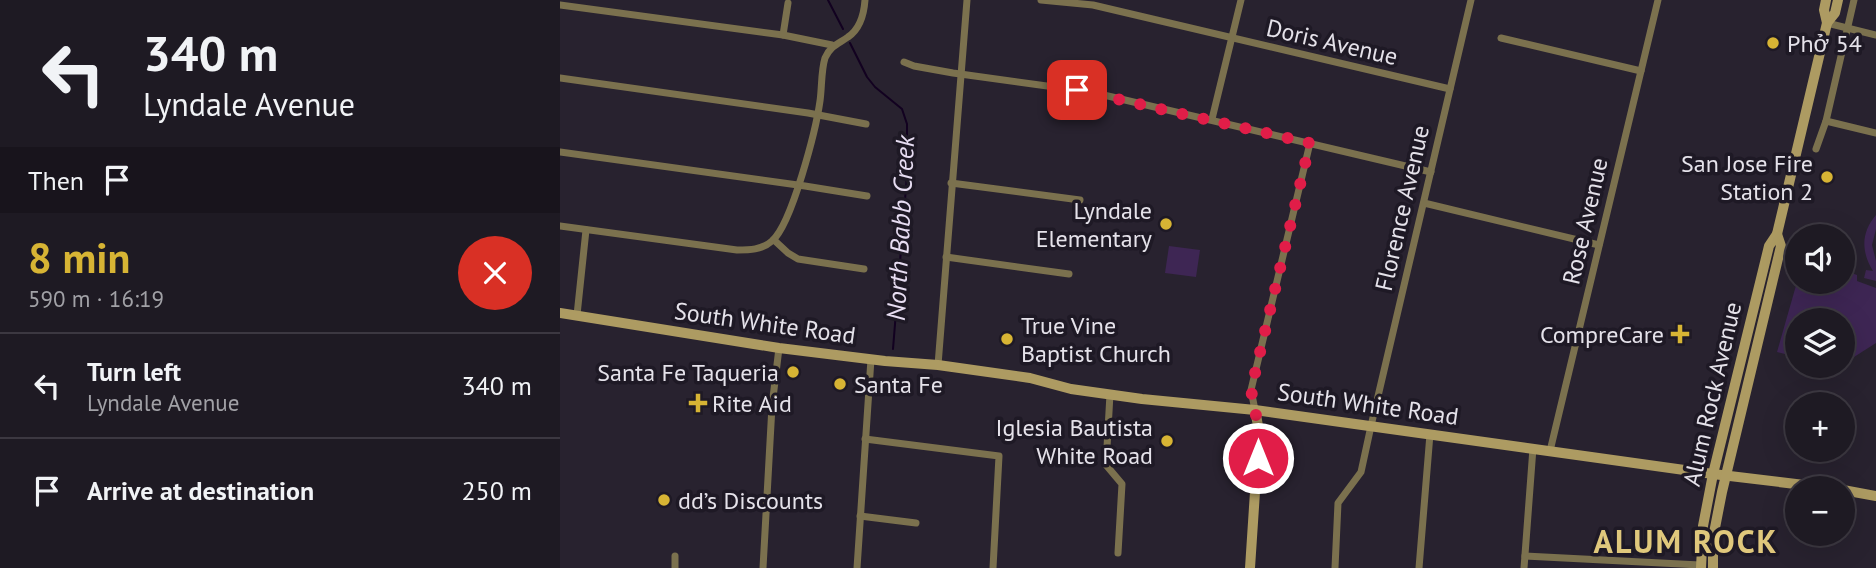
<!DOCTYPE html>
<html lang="en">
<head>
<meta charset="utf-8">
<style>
	body { margin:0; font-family:"PT Sans",sans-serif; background:#26232b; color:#f1f3f6; height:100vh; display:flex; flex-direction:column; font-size:26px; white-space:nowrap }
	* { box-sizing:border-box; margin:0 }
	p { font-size:23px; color:#a1a1a6 }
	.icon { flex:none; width:38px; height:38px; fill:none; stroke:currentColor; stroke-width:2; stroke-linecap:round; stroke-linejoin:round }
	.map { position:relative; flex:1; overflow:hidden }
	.sheet { display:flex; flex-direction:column; background:#1e1a23; width:560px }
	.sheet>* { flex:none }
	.banner { background:#1e1a23; color:#f1f3f6; overflow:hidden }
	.buttons { position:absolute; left:1225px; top:224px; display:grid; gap:14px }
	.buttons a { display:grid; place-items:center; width:70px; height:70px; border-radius:50%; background:#1e1a23; box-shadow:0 7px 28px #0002,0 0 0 2px #3c3841; font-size:35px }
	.pin { position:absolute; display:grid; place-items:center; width:60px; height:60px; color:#fff; margin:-30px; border-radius:14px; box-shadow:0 4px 10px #0006 }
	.me { position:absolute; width:77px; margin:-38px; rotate:0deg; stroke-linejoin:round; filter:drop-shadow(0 0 5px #0008) }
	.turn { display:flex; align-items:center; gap:24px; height:147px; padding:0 28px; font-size:32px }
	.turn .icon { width:91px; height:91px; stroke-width:2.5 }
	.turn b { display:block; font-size:49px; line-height:60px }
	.then { display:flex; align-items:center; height:66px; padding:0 28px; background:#0003; gap:14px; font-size:26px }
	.round { display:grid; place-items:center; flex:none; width:74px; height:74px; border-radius:37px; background:#26232b }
	.overview { display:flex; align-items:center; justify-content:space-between; height:119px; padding:0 28px }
	h1 { font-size:42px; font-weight:800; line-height:52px; color:#d7b434 }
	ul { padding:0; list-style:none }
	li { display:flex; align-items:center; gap:21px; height:105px; padding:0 28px; border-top:2px solid #3c3841 }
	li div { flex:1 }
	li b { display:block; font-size:26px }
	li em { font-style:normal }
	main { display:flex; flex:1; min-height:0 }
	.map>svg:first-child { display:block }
	.green { fill:#3e2654 }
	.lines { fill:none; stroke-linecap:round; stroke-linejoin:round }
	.stream { stroke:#120120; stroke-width:2 }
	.street { stroke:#7b714e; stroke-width:7 }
	.secondary { stroke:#ad9b62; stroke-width:10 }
	.route { stroke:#e11d48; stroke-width:12; stroke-dasharray:0 21.6 }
	.poi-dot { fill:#d7b434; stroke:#1e1925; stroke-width:2.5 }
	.labels { text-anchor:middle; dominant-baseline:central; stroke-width:7; stroke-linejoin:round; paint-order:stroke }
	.street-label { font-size:24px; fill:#e5e2ea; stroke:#1e1925 }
	.poi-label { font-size:24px; fill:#e5e2ea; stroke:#1e1925; text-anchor:start }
	.water-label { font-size:26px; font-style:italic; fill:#e7ddf2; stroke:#1e1925 }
	.district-label { font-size:32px; font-weight:bold; letter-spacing:2px; fill:#e0c87c; stroke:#1e1925 }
</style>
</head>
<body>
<main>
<section class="sheet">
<div class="banner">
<div class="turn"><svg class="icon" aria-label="left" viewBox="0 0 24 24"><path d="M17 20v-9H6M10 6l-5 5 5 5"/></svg><div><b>340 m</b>Lyndale Avenue</div></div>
<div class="then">Then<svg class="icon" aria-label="arrive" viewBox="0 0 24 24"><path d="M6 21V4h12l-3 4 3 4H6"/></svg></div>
</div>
<div class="overview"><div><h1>8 min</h1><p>590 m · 16:19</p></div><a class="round" style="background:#d93025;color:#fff"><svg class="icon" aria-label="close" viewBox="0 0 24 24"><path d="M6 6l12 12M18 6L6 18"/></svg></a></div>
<ul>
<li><svg class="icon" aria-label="left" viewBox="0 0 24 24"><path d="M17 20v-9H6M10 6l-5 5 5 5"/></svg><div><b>Turn left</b><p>Lyndale Avenue</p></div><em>340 m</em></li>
<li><svg class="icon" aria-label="arrive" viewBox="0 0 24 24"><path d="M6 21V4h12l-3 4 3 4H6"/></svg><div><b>Arrive at destination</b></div><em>250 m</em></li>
</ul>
</section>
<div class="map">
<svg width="1316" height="568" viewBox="0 0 1316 568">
	<rect width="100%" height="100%" fill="#28222f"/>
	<!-- green -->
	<g class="green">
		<path d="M1316,215V229L1312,245L1316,261V281L1304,278L1306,270L1313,271C1301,252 1301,232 1316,215Z"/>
		<polygon points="609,246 640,250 636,277 605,273"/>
		<polygon points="1283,270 1297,275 1297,281 1316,288 1316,343 1294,357 1283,355 1283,320 1237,320 1237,357 1217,352 1237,282 1283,282"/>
	</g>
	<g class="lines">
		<!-- stream -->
		<g class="stream">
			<polyline points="268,0 283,29"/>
			<polyline points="290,43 307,77 315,87 342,109 347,124 347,175 333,349"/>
		</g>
		<!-- street -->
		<g class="street">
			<polyline points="481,0 533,5 890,89"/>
			<polyline points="0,5 223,35 272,45"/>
			<polyline points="1267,23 1316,35"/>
			<polyline points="223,35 228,3"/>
			<polyline points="941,38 1081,71"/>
			<polyline points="344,62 354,66 393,73 531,92 871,172"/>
			<polyline points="0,78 248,113 306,124"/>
			<polyline points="652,119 681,0"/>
			<polyline points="1266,121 1316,133"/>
			<polyline points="1256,149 1266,121 1294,0"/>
			<polyline points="0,152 245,186 307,196"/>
			<polyline points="391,183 520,200"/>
			<polyline points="864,203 1039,245"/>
			<path d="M0,226L177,250C189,250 202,250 212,241C232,224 256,129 260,101C262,87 261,71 265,58C270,46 278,44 288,37C300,29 304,14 305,0"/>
			<polyline points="214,240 228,253 238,259 304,269"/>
			<polyline points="386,257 509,274"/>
			<polyline points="17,315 26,230"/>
			<polyline points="378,365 407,0"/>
			<polyline points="550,394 546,465 562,484 558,553"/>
			<polyline points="695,410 691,390 750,143"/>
			<polyline points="305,439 439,456 433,568"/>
			<polyline points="990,451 1098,0"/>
			<polyline points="300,516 356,523"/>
			<polyline points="965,556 1140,565"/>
			<polyline points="115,568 115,556"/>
			<polyline points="203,568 212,406 219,348"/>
			<polyline points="297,568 311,359"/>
			<polyline points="775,568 778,503 801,472 811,426 911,0"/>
			<polyline points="859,568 870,434"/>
			<polyline points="964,568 973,448"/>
		</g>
		<!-- secondary -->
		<g class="secondary">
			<polyline points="1267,23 1275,13 1278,0"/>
			<polyline points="0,313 219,348 325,361 378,365 470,378 511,389 582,399 695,410 1153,474 1269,488"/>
			<polyline points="1283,490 1316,496"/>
			<polyline points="690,568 699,431 695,410"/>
			<polyline points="1141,568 1143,526 1153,474 1209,246 1217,234 1267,23 1264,10 1266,0"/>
			<polyline points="1153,568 1153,538 1162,492 1221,246 1217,234"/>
		</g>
	</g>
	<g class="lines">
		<!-- route -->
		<polyline class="route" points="517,90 750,143 691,390 699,431 698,458"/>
	</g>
	<!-- markers -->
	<g class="poi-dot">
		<circle cx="1213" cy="43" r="7"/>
		<circle cx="1267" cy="177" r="7"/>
		<circle cx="606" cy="224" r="7"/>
		<path d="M1116.5 323.5h7v7h7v7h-7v7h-7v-7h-7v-7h7z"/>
		<circle cx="447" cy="339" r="7"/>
		<circle cx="233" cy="372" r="7"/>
		<circle cx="280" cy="384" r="7"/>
		<path d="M134.5 392.5h7v7h7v7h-7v7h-7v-7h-7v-7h7z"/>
		<circle cx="607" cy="441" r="7"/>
		<circle cx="104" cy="500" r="7"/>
	</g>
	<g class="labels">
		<!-- street labels -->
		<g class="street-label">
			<text transform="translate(772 42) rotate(13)">Doris Avenue</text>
			<text transform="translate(842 208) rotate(-77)">Florence Avenue</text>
			<text transform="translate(1025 221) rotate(-77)">Rose Avenue</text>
			<text transform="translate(205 323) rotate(8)">South White Road</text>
			<text transform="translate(1152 394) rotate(-77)">Alum Rock Avenue</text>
			<text transform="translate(808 404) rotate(8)">South White Road</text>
		</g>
		<!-- poi labels -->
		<g class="poi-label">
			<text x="1227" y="43">Phở 54</text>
			<text x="1253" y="163" text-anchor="end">San Jose Fire<tspan x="1253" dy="28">Station 2</tspan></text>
			<text x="592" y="210" text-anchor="end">Lyndale<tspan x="592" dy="28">Elementary</tspan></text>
			<text x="461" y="325">True Vine<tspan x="461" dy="28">Baptist Church</tspan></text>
			<text x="1104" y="334" text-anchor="end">CompreCare</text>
			<text x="219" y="372" text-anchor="end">Santa Fe Taqueria</text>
			<text x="294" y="384">Santa Fe</text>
			<text x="152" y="403">Rite Aid</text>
			<text x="593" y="427" text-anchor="end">Iglesia Bautista<tspan x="593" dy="28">White Road</tspan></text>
			<text x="118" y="500">dd’s Discounts</text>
		</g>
		<!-- water labels -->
		<g class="water-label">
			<text transform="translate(340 228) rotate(-87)">North Babb Creek</text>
		</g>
		<!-- district labels -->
		<g class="district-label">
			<text x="1126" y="541">ALUM ROCK</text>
		</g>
	</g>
</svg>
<div class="buttons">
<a><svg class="icon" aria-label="sound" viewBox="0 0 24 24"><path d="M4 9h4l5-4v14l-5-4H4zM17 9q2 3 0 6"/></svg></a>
<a><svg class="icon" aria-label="layers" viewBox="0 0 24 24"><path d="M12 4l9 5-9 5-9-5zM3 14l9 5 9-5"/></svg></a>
<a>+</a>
<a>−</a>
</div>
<div class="pin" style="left:517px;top:90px;background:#d93025"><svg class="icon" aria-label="arrive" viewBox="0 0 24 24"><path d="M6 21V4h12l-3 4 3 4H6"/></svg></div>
<svg class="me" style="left:698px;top:458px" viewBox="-20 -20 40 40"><circle r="17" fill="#e11d48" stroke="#fff" stroke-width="3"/><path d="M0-11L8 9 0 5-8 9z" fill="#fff"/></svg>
</div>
</main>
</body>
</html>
